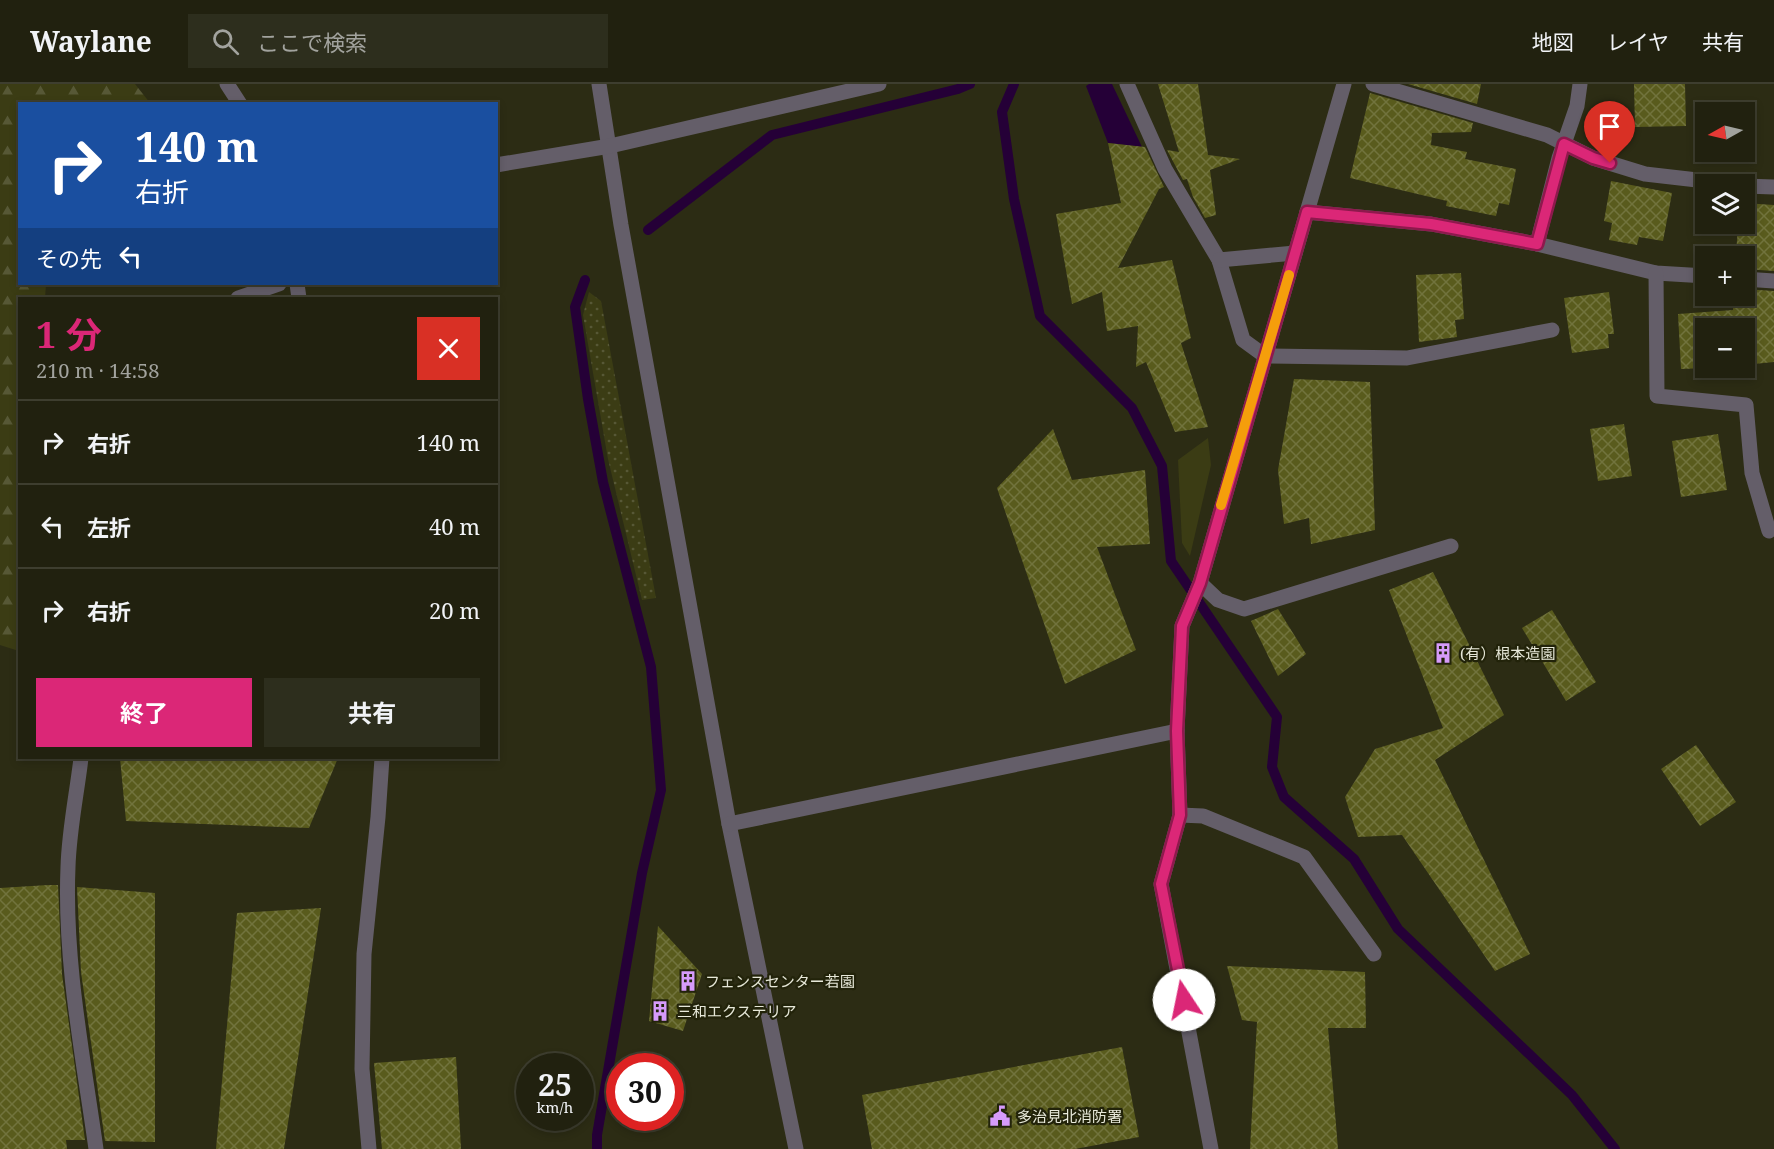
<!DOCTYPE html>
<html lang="ja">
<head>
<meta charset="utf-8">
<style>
	body { margin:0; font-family:"Noto Serif","Noto Sans JP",serif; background:#2d2e1d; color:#f1f3f6; height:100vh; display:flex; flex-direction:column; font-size:22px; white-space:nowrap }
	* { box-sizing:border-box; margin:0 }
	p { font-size:20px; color:#a2a39e }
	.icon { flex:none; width:33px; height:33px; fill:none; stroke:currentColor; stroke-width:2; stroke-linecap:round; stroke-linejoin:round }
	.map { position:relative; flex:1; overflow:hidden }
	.drawer { position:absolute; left:18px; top:213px; width:480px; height:462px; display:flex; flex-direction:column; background:#21210f; border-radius:0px; box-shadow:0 3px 9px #0003,0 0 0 2px #3e3e2f }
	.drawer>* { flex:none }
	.guide { position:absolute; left:18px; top:18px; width:480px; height:183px; border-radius:0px; box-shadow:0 3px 9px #0003,0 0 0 2px #3e3e2f; background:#1a4fa0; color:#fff; overflow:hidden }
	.needle { width:39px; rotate:262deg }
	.controls { position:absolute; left:1695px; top:18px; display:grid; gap:12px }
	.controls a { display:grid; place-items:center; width:60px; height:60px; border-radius:0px; background:#21210f; box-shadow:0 3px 9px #0003,0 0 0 2px #3e3e2f; font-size:30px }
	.speed { position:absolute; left:516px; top:969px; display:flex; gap:12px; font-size:30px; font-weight:700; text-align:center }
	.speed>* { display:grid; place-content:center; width:78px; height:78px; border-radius:50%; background:#21210f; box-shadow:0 3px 9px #0003,0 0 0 2px #3e3e2f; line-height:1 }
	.speed small { font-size:15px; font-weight:400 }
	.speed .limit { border:9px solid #d22; background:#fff; color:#111 }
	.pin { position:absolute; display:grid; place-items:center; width:51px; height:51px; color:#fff; margin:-62px -26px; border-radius:50% 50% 50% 0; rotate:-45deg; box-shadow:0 0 6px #0007 }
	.pin .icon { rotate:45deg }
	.me { position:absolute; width:66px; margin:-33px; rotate:349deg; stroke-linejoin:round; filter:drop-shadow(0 0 4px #0008) }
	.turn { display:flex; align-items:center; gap:21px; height:126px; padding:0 18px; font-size:27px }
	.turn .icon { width:78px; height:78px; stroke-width:2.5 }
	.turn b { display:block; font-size:42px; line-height:51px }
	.then { display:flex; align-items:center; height:57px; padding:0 18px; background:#0003; gap:12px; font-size:22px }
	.round { display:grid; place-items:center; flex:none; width:63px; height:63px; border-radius:0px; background:#2d2e1d }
	.summary { display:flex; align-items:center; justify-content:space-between; height:102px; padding:0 18px }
	h1 { font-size:36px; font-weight:700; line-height:45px; color:#db2777 }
	.action { display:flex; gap:12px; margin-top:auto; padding:12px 18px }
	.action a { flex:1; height:69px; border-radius:0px; background:#db2777; color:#fff; font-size:24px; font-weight:700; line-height:69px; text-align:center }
	.action a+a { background:#2d2e1d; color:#f1f3f6 }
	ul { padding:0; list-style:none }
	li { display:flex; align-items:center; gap:18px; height:84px; padding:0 18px; border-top:2px solid #3e3e2f }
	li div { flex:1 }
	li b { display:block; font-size:22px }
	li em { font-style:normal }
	header { display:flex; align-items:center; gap:36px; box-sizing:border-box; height:84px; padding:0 30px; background:#21210f; border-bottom:2px solid #3e3e2f }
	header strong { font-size:28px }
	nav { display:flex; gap:33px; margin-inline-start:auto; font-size:21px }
	.search { width:420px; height:54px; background:#2d2e1d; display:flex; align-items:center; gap:15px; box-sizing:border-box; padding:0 21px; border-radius:0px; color:#a2a39e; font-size:22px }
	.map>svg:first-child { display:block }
	.green { fill:#3b3c14 }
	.forest { fill:url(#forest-firs) }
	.park { fill:url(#park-dots) }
	.water { fill:#250037 }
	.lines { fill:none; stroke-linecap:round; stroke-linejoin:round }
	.stream { stroke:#250037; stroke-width:10 }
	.building { fill:url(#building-cross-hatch) }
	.minor { stroke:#645e69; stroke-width:15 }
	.route-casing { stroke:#8e194d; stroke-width:15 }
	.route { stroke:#db2777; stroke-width:10 }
	.slow { stroke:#f59e0b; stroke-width:10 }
	.labels { text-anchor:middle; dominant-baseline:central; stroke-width:4.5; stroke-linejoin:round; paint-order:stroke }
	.poi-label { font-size:15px; fill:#e7e8d9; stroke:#22230a; text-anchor:start }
</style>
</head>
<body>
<header>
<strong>Waylane</strong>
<div class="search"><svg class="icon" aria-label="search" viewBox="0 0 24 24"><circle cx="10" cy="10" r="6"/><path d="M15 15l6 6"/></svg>ここで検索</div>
<nav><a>地図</a><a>レイヤ</a><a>共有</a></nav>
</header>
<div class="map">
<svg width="1774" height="1065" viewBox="0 0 1774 1065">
	<defs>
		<pattern id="forest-firs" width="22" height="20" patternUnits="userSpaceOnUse" patternTransform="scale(1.5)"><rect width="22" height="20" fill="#3b3c14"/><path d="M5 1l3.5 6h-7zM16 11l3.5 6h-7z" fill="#575836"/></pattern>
		<pattern id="park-dots" width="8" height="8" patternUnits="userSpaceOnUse" patternTransform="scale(1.5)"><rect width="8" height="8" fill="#3b3c14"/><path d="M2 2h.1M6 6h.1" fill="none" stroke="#575836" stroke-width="1.8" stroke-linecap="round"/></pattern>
		<pattern id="building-cross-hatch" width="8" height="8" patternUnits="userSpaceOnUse" patternTransform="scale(1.5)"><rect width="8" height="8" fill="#595b1d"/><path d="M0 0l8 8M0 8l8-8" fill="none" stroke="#71733d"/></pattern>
	</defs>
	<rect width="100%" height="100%" fill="#2c2c14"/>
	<!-- green -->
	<polygon class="green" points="1208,354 1211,381 1190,472 1182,459 1178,376"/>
	<!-- forest -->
	<polygon class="forest" points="0,0 135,0 150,19 20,20 20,200 46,200 45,214 20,214 19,567 0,561"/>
	<!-- park -->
	<polygon class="park" points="589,208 601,217 656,514 642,516 608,375 583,231"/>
	<!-- water -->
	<polygon class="water" points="1089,0 1112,0 1142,63 1108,59 1086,2"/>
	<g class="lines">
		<!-- stream -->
		<g class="stream">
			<polyline points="1014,0 1002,28 1014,115 1040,232 1132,324 1162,382 1171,477 1277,633 1272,683 1284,713 1354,775 1398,845 1572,1011 1615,1065"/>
			<polyline points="648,146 772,51 958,5 970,0"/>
			<polyline points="585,196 575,223 588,315 603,398 651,583 661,706 642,789 597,1051 597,1065"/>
		</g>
	</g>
	<!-- building -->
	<g class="building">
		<polygon points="1158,0 1198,0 1208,71 1240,75 1210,86 1216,131 1205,134 1193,113 1187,95 1183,96 1167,66 1179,68"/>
		<polygon points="1408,0 1481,0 1477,20"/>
		<polygon points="1634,0 1685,0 1686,42 1635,43"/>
		<polygon points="1370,9 1473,39 1471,48 1432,49 1431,61 1467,68 1465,75 1516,85 1509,121 1499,119 1496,132 1446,122 1447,117 1350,94"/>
		<polygon points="1108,59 1145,63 1164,103 1159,105 1118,184 1172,176 1191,254 1181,259 1208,343 1175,348 1146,278 1136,283 1138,242 1107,247 1102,208 1072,220 1056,130 1121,119"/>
		<polygon points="1611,97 1672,109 1663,157 1639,153 1637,161 1609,156 1612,139 1604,137"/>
		<polygon points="1744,119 1774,121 1774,187 1744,185 1744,172 1736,172 1738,140 1744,140"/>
		<polygon points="1461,189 1464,235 1455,236 1457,253 1419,258 1416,191"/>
		<polygon points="1744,205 1774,207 1774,278 1744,281 1744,244 1706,244 1707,284 1681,285 1678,230 1733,226 1734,212 1744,212"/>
		<polygon points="1609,208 1614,250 1608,250 1609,264 1572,269 1564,214"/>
		<polygon points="1294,295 1370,298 1375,446 1311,460 1309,434 1284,440 1278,386"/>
		<polygon points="1624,340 1632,392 1598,397 1590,345"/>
		<polygon points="1053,345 1072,396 1145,386 1150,460 1097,463 1136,566 1065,600 997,404"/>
		<polygon points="1718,350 1727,406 1681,413 1672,357"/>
		<polygon points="1433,488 1504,631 1435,676 1530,870 1495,887 1402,751 1358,753 1345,713 1375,665 1443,644 1389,506"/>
		<polygon points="1278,525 1306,570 1278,592 1251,537"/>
		<polygon points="1552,526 1596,598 1566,617 1522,544"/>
		<polygon points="1696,661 1736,718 1700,742 1661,685"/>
		<polygon points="120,674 338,674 309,744 126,737"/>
		<polygon points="48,801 58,801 62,890 85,1056 66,1056 67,1065 0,1065 0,804"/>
		<polygon points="77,803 155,809 155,1058 105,1057 81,888"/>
		<polygon points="321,824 284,1065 216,1065 237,829"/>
		<polygon points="658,842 702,890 683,947 649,937"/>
		<polygon points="1227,882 1365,888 1366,944 1328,944 1338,1065 1250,1065 1257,938 1242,936"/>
		<polygon points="1122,963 1139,1053 1075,1065 872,1065 862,1011"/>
		<polygon points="456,973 461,1065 382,1065 374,979"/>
	</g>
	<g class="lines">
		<!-- minor -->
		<g class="minor">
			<polyline points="227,0 240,20"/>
			<polyline points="599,0 621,141 729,740 796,1065"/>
			<polyline points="1127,0 1165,85 1219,176 1243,256 1265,272 1407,274 1552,246"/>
			<polyline points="1373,0 1547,51 1593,74 1645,90 1732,100"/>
			<polyline points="496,81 610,62 879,0"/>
			<polyline points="1744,102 1774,103"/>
			<polyline points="1307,128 1431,140 1537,160 1656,189 1706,192"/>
			<polyline points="1537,160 1559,74 1577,22 1580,0"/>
			<polyline points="1219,176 1295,169"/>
			<polyline points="1656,189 1657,312 1746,321 1752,389 1769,447"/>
			<polyline points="1744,195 1774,197"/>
			<polyline points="297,200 299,214"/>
			<polyline points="238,214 279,200"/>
			<polyline points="1200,499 1218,516 1244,525 1451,462"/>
			<path d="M81,674C77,709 69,746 68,783C64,877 83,972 96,1065"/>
			<polyline points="1180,731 1203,732 1304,773 1374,870"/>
			<polyline points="729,740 1177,647"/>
			<polyline points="369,1065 362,985 364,870 378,733 382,674"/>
			<polyline points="1211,1065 1161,800 1180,731 1177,647 1182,542 1200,499 1344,0"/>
		</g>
	</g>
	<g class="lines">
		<!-- route casing -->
		<g class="route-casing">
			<polyline id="route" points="1184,916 1161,800 1180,731 1177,647 1182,542 1200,499 1307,128 1431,140 1537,160 1564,60 1593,74 1610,79"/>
		</g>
		<!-- route -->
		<use href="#route" class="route"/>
		<!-- slow -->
		<polyline class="slow" points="1221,421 1289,191"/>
	</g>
	<!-- icons -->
	<defs>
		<g id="building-bare" transform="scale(1.62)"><path d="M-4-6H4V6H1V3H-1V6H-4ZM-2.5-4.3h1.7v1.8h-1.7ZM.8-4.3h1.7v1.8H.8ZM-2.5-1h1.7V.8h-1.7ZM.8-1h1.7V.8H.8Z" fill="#d69bfa" stroke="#22230a" stroke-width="2.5" paint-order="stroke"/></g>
		<g id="civic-bare" transform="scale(1.62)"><path d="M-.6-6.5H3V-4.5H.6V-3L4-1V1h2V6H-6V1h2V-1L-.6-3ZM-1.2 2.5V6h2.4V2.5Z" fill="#d69bfa" stroke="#22230a" stroke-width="2.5" paint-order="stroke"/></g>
	</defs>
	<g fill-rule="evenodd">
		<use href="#building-bare" x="1443" y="569"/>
		<use href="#building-bare" x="688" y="897"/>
		<use href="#building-bare" x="660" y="927"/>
		<use href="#civic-bare" x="1000" y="1032"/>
	</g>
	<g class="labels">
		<!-- poi labels -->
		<g class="poi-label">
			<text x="1460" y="569">(有）根本造園</text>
			<text x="705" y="897">フェンスセンター若園</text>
			<text x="677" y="927">三和エクステリア</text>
			<text x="1017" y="1032">多治見北消防署</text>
		</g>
	</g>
</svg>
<div class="controls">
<a><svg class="needle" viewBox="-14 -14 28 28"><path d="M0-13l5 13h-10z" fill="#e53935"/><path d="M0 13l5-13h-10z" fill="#a2a39e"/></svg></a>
<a><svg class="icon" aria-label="layers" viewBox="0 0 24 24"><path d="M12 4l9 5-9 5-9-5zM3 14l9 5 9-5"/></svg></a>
<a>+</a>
<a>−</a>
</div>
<div class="speed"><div>25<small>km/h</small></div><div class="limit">30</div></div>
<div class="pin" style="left:1610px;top:79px;background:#d93025"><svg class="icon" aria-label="arrive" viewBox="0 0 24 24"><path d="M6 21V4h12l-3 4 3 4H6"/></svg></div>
<svg class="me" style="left:1184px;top:916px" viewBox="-20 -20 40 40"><circle r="19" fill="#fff"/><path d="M0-13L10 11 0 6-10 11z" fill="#db2777"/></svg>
<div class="guide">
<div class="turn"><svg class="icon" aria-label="right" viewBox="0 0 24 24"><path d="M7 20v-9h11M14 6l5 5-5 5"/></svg><div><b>140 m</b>右折</div></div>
<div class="then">その先<svg class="icon" aria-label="left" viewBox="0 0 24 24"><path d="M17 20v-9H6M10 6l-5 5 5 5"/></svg></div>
</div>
<section class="drawer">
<div class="summary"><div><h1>1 分</h1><p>210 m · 14:58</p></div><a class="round" style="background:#d93025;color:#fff"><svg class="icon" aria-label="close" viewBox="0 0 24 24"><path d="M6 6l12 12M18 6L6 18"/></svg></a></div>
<ul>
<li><svg class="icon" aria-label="right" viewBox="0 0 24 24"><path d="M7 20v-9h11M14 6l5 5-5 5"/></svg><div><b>右折</b></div><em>140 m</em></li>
<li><svg class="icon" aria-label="left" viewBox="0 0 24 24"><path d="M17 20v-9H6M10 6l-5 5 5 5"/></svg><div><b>左折</b></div><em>40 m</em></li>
<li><svg class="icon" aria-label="right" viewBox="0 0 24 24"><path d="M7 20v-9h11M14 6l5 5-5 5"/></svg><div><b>右折</b></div><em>20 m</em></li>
</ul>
<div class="action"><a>終了</a><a>共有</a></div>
</section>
</div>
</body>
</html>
